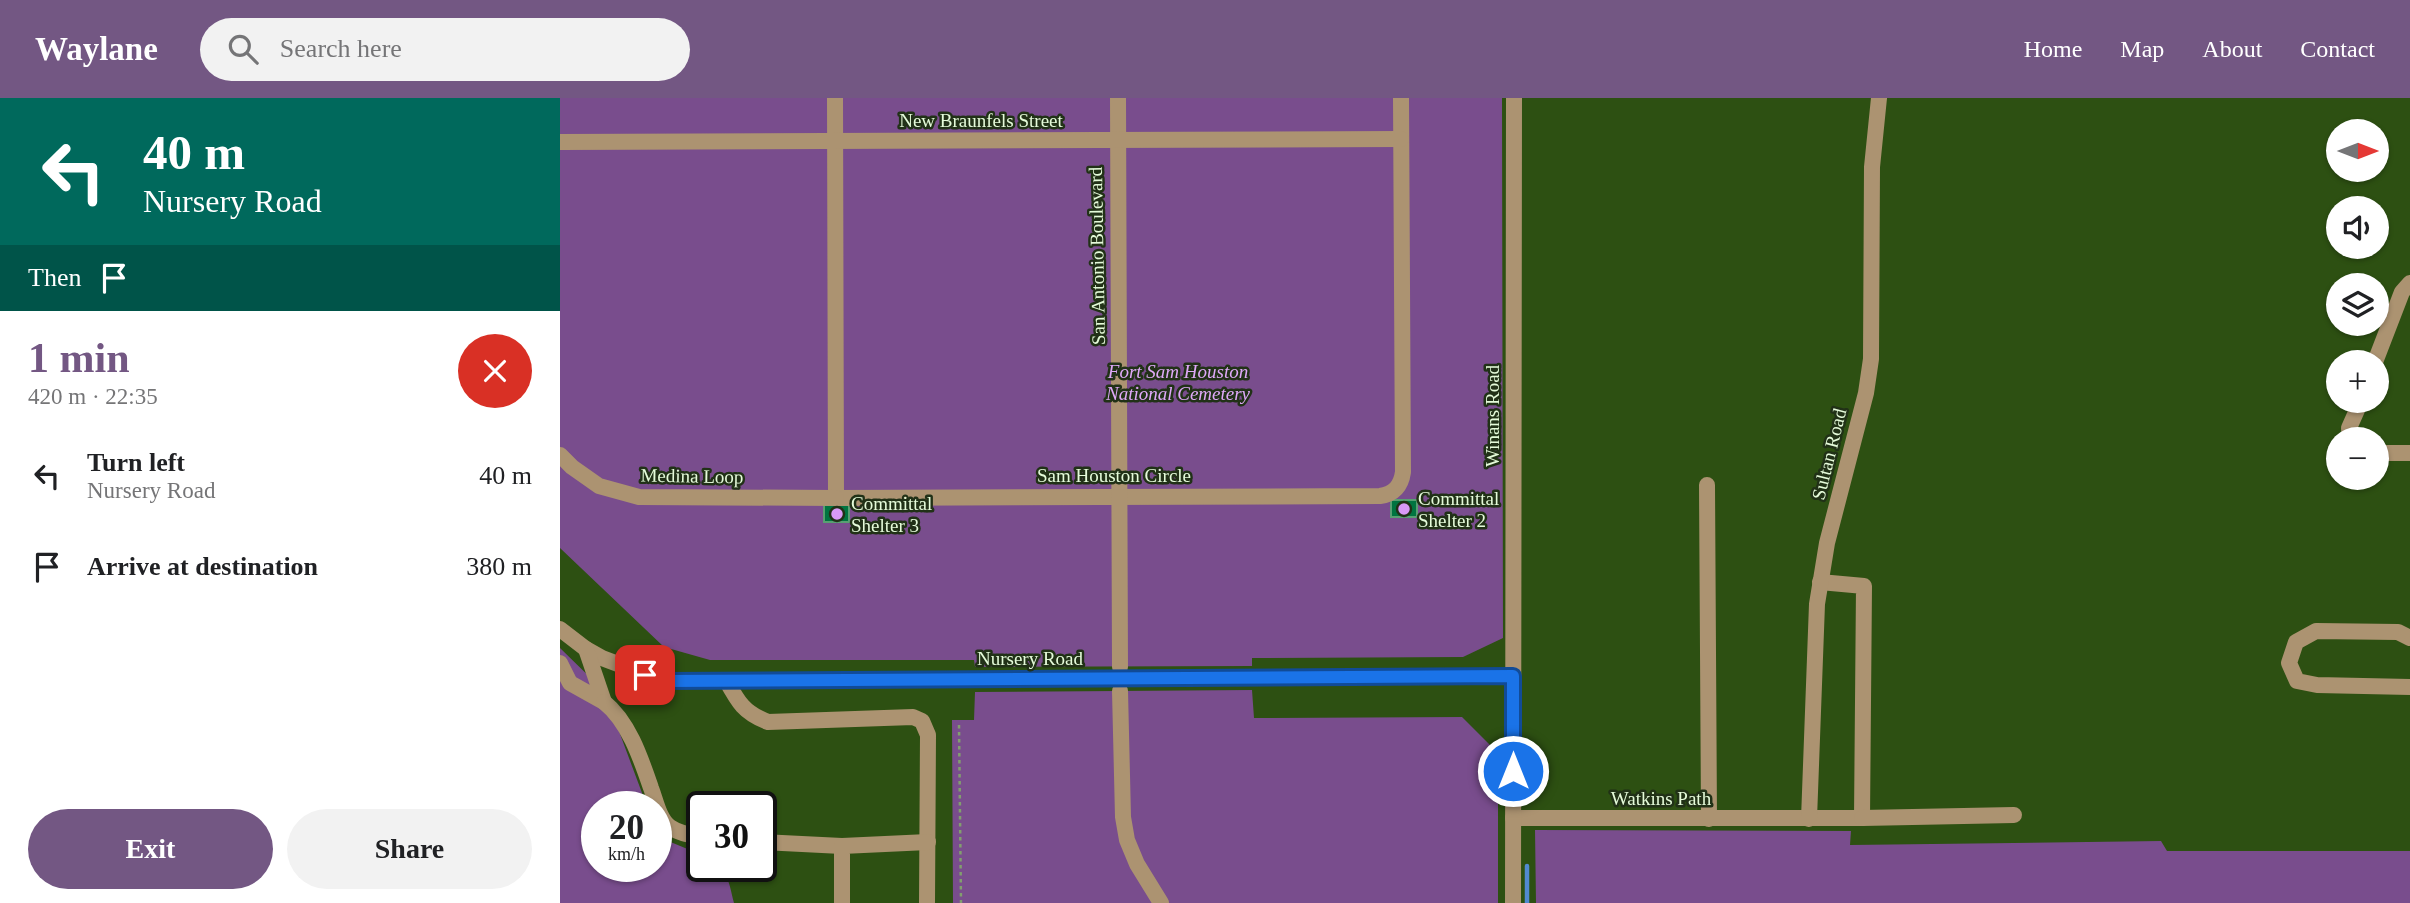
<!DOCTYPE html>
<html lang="en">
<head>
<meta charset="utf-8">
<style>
	body { margin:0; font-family:"Times New Roman",serif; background:#f2f2f2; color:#202124; height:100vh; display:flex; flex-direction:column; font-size:26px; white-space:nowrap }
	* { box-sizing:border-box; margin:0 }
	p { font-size:23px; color:#757577 }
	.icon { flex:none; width:38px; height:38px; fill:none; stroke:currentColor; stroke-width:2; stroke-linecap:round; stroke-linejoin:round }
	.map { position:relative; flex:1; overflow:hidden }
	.panel { display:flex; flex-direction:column; background:#fff; width:560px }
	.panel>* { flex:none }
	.banner { background:#00695c; color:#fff; overflow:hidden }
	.needle { width:46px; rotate:90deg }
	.tools { position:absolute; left:1766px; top:21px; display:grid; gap:14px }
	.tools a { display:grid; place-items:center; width:63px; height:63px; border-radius:50%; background:#fff; box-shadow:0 2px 5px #0004; font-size:35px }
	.speed { position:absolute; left:21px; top:693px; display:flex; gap:14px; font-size:35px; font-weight:700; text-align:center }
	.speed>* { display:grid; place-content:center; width:91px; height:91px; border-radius:50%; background:#fff; box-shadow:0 2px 5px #0004; line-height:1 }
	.speed small { font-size:18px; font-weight:400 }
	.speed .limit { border:4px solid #111; border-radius:10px; background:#fff; color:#111 }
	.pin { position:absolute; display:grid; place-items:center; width:60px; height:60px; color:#fff; margin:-30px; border-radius:14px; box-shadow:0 4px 10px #0006 }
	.me { position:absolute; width:77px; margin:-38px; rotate:0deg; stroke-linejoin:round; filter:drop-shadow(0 0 5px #0008) }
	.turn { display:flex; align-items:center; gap:24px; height:147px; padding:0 28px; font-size:32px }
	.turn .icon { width:91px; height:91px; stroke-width:2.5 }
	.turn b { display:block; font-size:49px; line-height:60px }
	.then { display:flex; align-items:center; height:66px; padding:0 28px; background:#0003; gap:14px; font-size:26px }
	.round { display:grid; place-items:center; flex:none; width:74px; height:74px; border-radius:37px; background:#f2f2f2 }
	.headline { display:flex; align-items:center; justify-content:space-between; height:119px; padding:0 28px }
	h1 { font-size:42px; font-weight:700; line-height:52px; color:#735783 }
	.primary-button { display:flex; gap:14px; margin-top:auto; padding:14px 28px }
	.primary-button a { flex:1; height:80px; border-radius:42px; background:#735783; color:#fff; font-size:28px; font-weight:700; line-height:80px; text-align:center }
	.primary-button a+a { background:#f2f2f2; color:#202124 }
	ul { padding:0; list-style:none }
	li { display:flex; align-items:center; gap:21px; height:91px; padding:0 28px }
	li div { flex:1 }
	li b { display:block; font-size:26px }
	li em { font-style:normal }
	header { display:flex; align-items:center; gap:42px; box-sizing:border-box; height:98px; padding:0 35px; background:#735783; color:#fff }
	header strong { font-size:33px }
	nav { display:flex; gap:38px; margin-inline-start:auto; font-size:24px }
	.search { width:490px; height:63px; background:#f2f2f2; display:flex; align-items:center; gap:18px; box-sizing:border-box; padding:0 24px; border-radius:38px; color:#757577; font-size:26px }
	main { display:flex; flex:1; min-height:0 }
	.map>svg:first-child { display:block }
	.green { fill:#794d8d }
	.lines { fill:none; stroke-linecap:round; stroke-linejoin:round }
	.stream { stroke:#518ad0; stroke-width:4.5 }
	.building { fill:#007440; stroke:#599f72; stroke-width:2 }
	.path { stroke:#829f6e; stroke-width:2.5; stroke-dasharray:3.5 3.5; stroke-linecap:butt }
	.minor { stroke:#ac9371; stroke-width:16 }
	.route-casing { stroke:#114b97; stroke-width:18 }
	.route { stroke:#1a73e8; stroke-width:12 }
	.poi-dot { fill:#d99af7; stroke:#213117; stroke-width:2.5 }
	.labels { text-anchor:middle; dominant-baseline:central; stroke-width:5; stroke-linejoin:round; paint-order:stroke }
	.street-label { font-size:19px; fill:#e5fbda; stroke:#213117 }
	.park-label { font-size:19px; font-style:italic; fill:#dfa9f8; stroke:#213117 }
	.poi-label { font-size:19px; fill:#e5fbda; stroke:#213117; text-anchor:start }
</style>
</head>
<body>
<header>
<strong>Waylane</strong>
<div class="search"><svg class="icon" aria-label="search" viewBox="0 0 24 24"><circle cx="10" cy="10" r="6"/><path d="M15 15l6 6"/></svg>Search here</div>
<nav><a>Home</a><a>Map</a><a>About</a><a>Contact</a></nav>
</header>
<main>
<section class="panel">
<div class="banner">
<div class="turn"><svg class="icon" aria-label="left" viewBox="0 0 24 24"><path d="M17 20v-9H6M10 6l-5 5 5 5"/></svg><div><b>40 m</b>Nursery Road</div></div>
<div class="then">Then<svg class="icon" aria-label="arrive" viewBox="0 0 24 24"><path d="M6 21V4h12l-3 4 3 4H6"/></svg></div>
</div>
<div class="headline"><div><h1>1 min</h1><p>420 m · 22:35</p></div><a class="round" style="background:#d93025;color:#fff"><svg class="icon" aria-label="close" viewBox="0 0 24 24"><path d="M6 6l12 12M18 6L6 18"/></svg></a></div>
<ul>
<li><svg class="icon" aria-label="left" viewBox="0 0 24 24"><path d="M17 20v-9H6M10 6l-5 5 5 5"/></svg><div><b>Turn left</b><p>Nursery Road</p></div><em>40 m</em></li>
<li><svg class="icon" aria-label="arrive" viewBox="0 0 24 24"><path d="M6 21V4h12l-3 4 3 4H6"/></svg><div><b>Arrive at destination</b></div><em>380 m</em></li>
</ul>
<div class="primary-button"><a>Exit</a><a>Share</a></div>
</section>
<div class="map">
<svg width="1850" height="805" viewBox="0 0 1850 805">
	<rect width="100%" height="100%" fill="#2d5012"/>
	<!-- green -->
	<g class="green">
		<polygon points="0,0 942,0 943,540 903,559 692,560 692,568 415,569 414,562 150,562 104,549 0,450"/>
		<path d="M0,550L44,593L85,703L86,709H37V768H96V738L142,757V768C169,768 168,782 174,805H0Z"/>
		<polygon points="692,592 694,620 902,619 938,655 938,805 393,805 392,622 414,622 415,594"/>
		<polygon points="975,732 1291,733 1290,747 1601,743 1607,753 1850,753 1850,805 976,805"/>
	</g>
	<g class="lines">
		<!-- stream -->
		<polyline class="stream" points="967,768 967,805"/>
	</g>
	<!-- building -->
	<g class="building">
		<rect x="831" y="402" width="26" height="17"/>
		<rect x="264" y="407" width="25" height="17"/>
	</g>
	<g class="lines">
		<!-- path -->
		<polyline class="path" points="399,627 401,805"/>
		<!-- minor -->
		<g class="minor">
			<path d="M275,0L276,400L820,398C834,396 841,388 843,374L841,0"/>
			<polyline points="558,0 560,569"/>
			<polyline points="0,44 841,41"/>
			<polyline points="1815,264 1842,194 1850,185"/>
			<polyline points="1790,341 1789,330 1801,303"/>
			<polyline points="1816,355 1850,355"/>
			<polyline points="0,357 12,369 39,388 79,399 276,400"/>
			<polyline points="1147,387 1149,721"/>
			<polyline points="0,531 26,551 42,560 103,583 953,578"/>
			<polyline points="1850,540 1838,534 1756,533 1736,544 1729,565 1737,583 1757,587 1850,589"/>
			<polyline points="0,565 10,585 44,604 26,551"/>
			<path d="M166,582C178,604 184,615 208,624L353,619L362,623L368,637L367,805"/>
			<polyline points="560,593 563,719 567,742 577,766 601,805"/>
			<path d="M44,604C69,624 81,661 91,690C96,703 99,721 110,729C120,736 131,737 142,739"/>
			<polyline points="953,720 1302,720 1304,488 1260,484"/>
			<polyline points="1302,720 1454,717"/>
			<polyline points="1249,721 1257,506 1267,445 1306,295 1311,261 1312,69 1319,0"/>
			<polyline points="201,744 282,748"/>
			<polyline points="282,805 282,748 368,744"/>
			<polyline points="953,805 954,0"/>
		</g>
	</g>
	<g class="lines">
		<!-- route casing -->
		<g class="route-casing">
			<polyline id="route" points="85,577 103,583 953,578 953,673"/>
		</g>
		<!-- route -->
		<use href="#route" class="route"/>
	</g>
	<!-- markers -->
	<g class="poi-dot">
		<circle cx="844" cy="411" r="7"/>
		<circle cx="277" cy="416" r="7"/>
	</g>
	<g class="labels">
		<!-- street labels -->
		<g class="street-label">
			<text x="421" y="22">New Braunfels Street</text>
			<text transform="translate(537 158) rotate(-91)">San Antonio Boulevard</text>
			<text transform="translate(932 318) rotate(-90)">Winans Road</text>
			<text transform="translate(1269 356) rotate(-76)">Sultan Road</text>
			<text x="554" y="377">Sam Houston Circle</text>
			<text transform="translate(132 378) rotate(1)">Medina Loop</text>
			<text x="470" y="560">Nursery Road</text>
			<text x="1101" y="700">Watkins Path</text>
		</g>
		<!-- park labels -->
		<g class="park-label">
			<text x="618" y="273">Fort Sam Houston<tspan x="618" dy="22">National Cemetery</tspan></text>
		</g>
		<!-- poi labels -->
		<g class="poi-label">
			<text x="858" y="400">Committal<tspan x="858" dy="22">Shelter 2</tspan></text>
			<text x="291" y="405">Committal<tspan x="291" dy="22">Shelter 3</tspan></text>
		</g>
	</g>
</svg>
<div class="tools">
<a><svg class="needle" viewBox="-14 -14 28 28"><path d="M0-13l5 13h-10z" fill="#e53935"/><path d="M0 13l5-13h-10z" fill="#757577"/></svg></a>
<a><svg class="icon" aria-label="sound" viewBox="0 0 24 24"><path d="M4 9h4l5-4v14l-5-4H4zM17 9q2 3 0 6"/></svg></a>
<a><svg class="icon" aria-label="layers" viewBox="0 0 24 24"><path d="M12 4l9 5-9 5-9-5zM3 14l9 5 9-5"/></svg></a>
<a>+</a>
<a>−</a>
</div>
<div class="speed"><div>20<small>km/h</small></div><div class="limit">30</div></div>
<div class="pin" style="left:85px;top:577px;background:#d93025"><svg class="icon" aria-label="arrive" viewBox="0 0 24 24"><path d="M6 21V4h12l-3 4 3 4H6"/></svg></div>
<svg class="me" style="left:953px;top:673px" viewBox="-20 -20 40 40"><circle r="17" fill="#1a73e8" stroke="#fff" stroke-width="3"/><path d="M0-11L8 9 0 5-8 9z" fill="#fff"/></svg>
</div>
</main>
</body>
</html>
